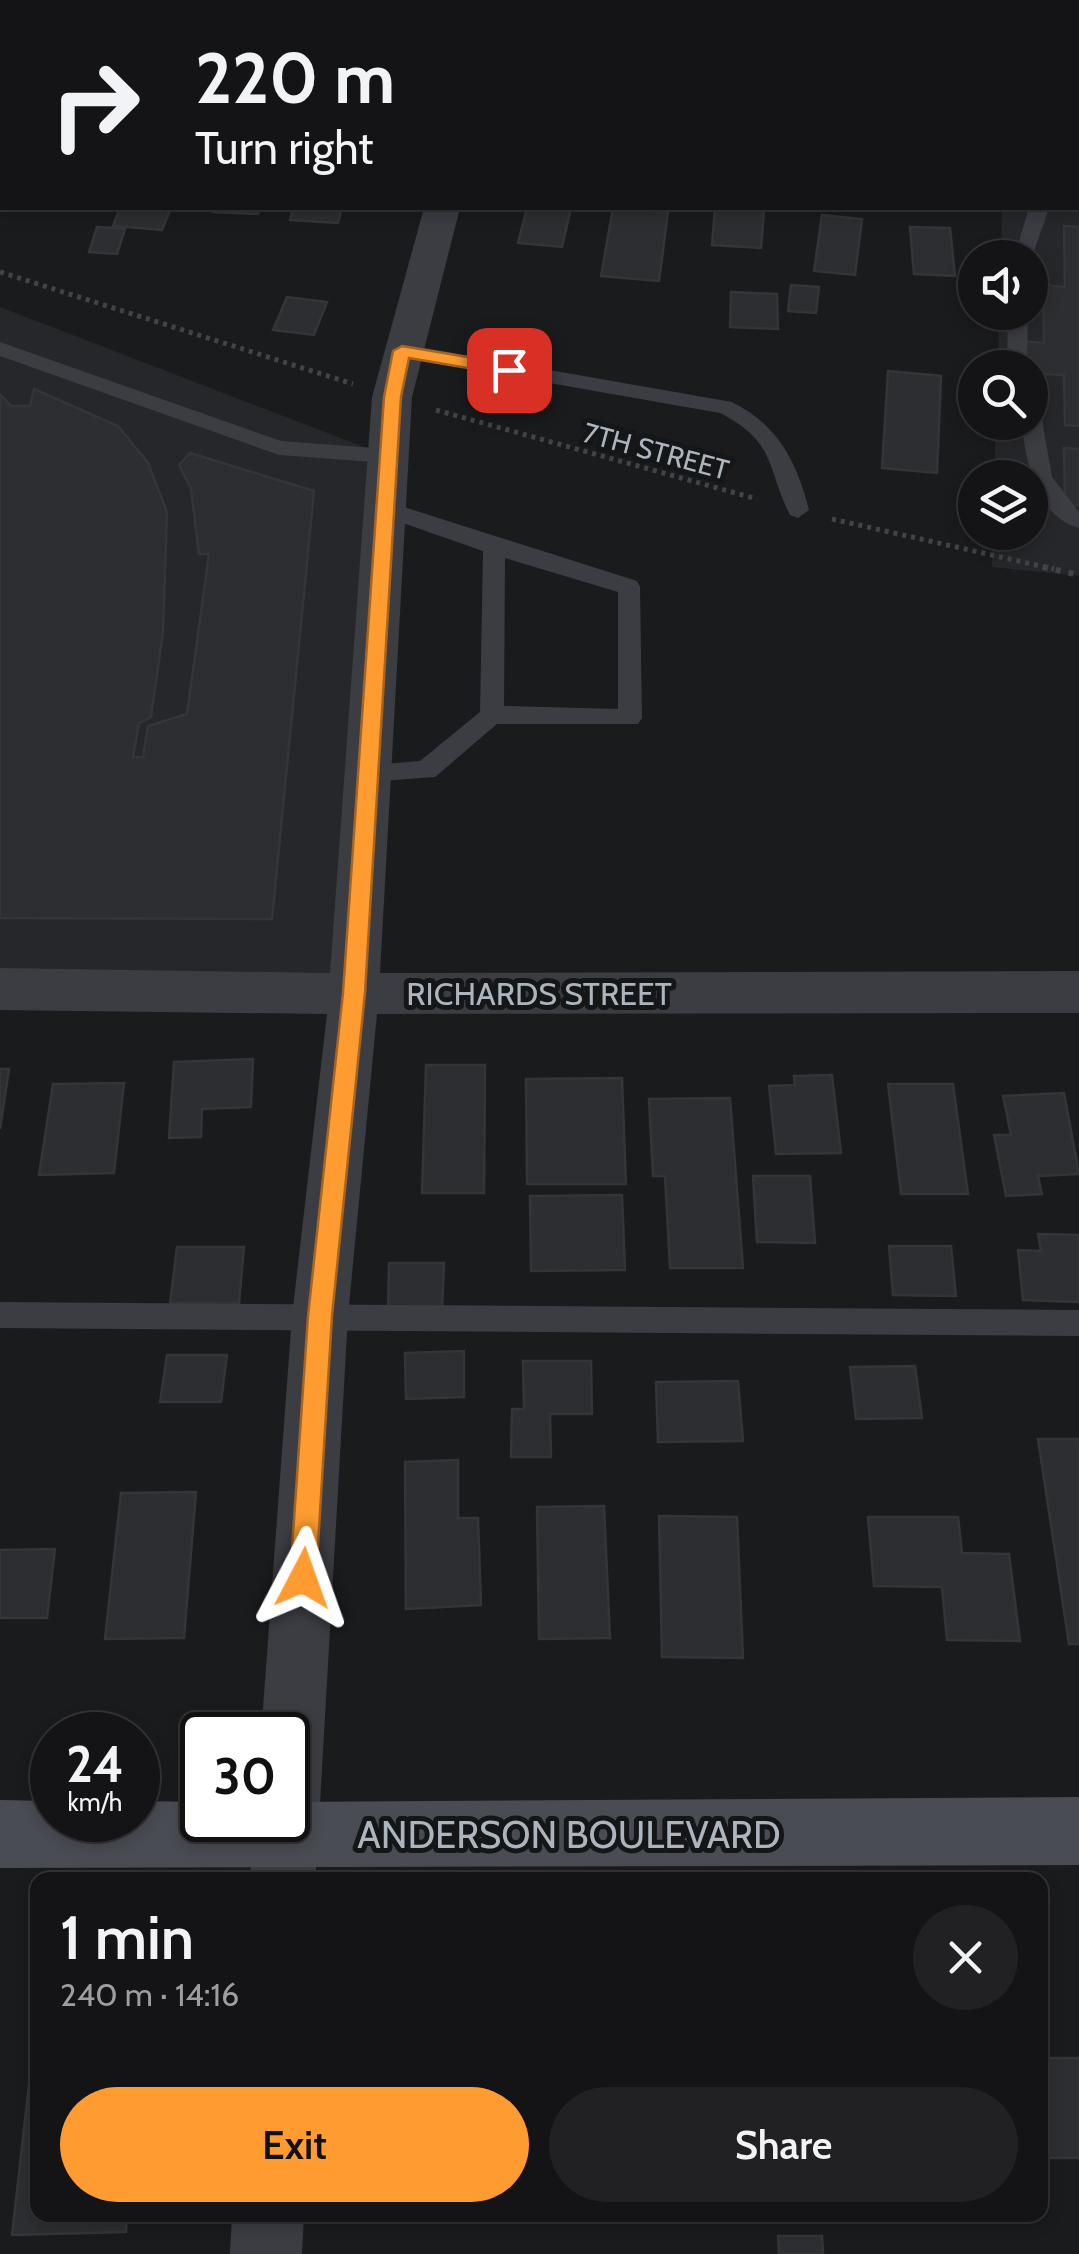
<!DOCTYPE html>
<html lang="en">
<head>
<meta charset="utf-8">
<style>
	body { margin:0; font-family:Cabin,sans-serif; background:#212123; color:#f1f3f6; height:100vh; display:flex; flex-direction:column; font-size:38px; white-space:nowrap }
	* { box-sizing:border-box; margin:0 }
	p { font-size:32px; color:#9d9ea1 }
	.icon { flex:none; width:55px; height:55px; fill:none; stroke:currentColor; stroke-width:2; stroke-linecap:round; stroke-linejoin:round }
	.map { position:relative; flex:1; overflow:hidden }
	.sheet { position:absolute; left:30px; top:1872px; width:1018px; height:350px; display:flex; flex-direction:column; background:#141416; border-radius:20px; box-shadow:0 5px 15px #0003,0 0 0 2px #333335 }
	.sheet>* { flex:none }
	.guide { position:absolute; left:0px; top:0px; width:1080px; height:210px; box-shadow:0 5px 15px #0003,0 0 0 2px #333335; background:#141416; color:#f1f3f6; overflow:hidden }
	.fabs { position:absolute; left:958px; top:240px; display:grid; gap:20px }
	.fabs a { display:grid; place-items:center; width:90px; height:90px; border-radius:50%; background:#141416; box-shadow:0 5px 15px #0003,0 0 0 2px #333335; font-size:50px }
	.speed { position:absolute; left:30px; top:1712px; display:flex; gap:20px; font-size:50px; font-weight:700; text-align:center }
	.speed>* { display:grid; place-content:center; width:130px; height:130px; border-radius:50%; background:#141416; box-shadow:0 5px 15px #0003,0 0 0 2px #333335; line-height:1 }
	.speed small { font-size:25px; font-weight:400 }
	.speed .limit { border:5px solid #111; border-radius:15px; background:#fff; color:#111 }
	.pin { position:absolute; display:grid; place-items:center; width:85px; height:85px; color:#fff; margin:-42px; border-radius:20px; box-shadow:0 5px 15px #0006 }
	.me { position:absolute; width:110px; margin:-55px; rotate:4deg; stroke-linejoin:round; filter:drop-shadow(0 0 8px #0008) }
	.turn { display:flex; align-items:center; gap:35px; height:210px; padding:0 30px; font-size:45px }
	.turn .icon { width:130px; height:130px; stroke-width:2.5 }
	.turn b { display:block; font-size:70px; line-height:85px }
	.round { display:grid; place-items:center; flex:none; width:105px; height:105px; border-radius:52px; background:#212123 }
	.summary { display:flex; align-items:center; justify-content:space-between; height:170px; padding:0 30px }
	h1 { font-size:60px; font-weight:600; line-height:75px }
	.cta { display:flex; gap:20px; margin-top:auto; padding:20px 30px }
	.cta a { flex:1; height:115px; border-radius:60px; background:#ff9c31; color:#111; font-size:40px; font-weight:600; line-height:115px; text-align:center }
	.cta a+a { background:#212123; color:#f1f3f6 }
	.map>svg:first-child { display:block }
	.built { fill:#26272a }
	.building { fill:#2d2e31; stroke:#343539; stroke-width:2.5 }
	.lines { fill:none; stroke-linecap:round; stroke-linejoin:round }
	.path-far1 { stroke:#41454a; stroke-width:5; stroke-dasharray:4 5; stroke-linecap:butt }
	.path { stroke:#41454a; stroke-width:6; stroke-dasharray:5 8; stroke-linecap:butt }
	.lane { fill:#3b3d43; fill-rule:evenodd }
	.street { fill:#3b3d43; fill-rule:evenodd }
	.secondary { fill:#494d53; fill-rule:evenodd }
	.route { fill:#ff9c31; stroke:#a66520; stroke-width:2.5 }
	.labels { text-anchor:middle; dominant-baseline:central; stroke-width:10; stroke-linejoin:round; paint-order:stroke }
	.far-street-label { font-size:28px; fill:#acb4be; stroke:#151618 }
	.street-label { font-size:32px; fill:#acb4be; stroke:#151618 }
	.near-street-label { font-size:38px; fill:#acb4be; stroke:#151618 }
</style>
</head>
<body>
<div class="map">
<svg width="1079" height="2254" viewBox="0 0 1079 2254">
	<rect width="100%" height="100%" fill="#1a1b1d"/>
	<!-- built -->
	<g class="built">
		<polygon points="1079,207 1079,576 992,567 993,533 1030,532 1030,478 994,477 996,423 1030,422 1030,368 998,367 999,313 1030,312 1030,258 1001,257 1002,208"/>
		<polygon points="0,307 372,450 334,977 0,974"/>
	</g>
	<!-- building -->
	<g class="building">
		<polygon points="120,208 171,208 162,230 113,226"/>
		<polygon points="214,208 260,208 258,214 213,212"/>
		<polygon points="293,208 342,208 338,223 290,220"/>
		<polygon points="527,208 571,208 562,247 518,243"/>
		<polygon points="613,208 668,212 659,281 601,276"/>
		<polygon points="715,208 764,211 761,248 712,245"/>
		<polygon points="822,215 862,219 855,275 814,271"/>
		<polygon points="1064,226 1079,227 1079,426 1065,425 1064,375 1045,374 1022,356 1022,341 1044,343 1043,285 1065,287"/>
		<polygon points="97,227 125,229 117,254 89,252"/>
		<polygon points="910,227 950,228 955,276 914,274"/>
		<polygon points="791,285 819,287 816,313 788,311"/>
		<polygon points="731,292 777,294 778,329 730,327"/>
		<polygon points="287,297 327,302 314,335 273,330"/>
		<polygon points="888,371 941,376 937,473 882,468"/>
		<polygon points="34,389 118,426 148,463 167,512 163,632 151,717 139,723 133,757 143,757 148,726 187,714 209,554 199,554 191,489 179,465 190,453 314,491 272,919 0,918 0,394 11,406 30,406"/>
		<polygon points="1064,448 1079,449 1079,506 1065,504"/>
		<polygon points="253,1059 251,1107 202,1109 201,1137 169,1138 174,1062"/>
		<polygon points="426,1065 485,1065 484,1193 422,1193"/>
		<polygon points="0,1069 9,1069 0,1129"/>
		<polygon points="832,1075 841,1153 776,1154 769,1086 795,1085 794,1076"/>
		<polygon points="622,1078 626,1184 527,1184 526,1079"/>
		<polygon points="124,1083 114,1173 39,1175 53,1084"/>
		<polygon points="888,1084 953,1084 968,1194 901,1194"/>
		<polygon points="1064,1093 1079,1174 1038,1176 1042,1194 1006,1196 994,1135 1011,1135 1003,1096"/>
		<polygon points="730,1098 743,1268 670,1268 665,1176 653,1176 649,1099"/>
		<polygon points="753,1176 810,1176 815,1243 757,1242"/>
		<polygon points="622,1195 625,1270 531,1271 530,1196"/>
		<polygon points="1038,1234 1079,1235 1079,1302 1023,1300 1018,1250 1041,1251"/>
		<polygon points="889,1246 951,1246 956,1296 893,1295"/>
		<polygon points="177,1247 244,1247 239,1303 170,1303"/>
		<polygon points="389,1263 444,1263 442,1309 388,1310"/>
		<polygon points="464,1351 464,1397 406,1399 405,1353"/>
		<polygon points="167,1355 227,1355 221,1402 160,1402"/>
		<polygon points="523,1361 591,1361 592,1414 550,1414 551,1457 511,1457 512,1409 524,1409"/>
		<polygon points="915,1366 922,1418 856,1419 850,1367"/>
		<polygon points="738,1381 743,1441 658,1442 656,1382"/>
		<polygon points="1038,1439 1079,1439 1079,1644 1069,1644"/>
		<polygon points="458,1460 458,1518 478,1518 481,1605 406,1609 405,1462"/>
		<polygon points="196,1492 184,1638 105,1639 121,1493"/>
		<polygon points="604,1506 610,1638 539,1639 537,1507"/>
		<polygon points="659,1516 737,1517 743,1658 662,1657"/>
		<polygon points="868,1517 958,1517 962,1553 1009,1554 1020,1641 947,1640 942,1587 874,1586"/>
		<polygon points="55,1549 47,1618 0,1618 0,1550"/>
		<polygon points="38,2048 38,2215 127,2215 126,2232 12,2235 33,2049"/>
		<rect x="1040" y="2058" width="39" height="100"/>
		<rect x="378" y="2215" width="103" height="3"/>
		<polygon points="527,2215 635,2215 636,2217 527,2218"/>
		<polygon points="778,2236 822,2236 823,2254 779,2254"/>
	</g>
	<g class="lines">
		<!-- path-far1 -->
		<g class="path-far1">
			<polyline points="0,272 353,384"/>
			<polyline points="436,410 757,499"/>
			<polyline points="832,519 1054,569"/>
		</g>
		<!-- path -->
		<polyline class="path" points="1043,567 1079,575"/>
		<!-- lane -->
		<g class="lane">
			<polygon points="1029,208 1049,208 1030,263 1030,258 1014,258"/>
			<polygon points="1008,312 1028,312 1027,368 1007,368"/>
			<polygon points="0,342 281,441 388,449 399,456 388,463 279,455 0,356"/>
			<path d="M402,344L732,402C778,425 797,462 809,510L798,518L790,515C766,468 777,442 720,413L395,356L392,351Z"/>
			<path d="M1030,407L1041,414L1052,477L1079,512V528C1034,515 1027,462 1021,422H1030Z"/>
			<path d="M385,501L637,581L640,587L642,718L638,724H497L435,777L368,782L359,780L356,773L359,766L420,761L480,712L483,551L377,514L374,509L377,504ZM505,558L618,592V709L504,706Z"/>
			<polygon points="0,1302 1079,1310 1079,1336 0,1328"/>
		</g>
		<!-- street -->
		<g class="street">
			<rect x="0" y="94" width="2" height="20"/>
			<polygon points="1078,100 1079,101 1079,169 1078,168"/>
			<polygon points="424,208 460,208 412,397 380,973 1079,971 1079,1013 377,1014 348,1316 320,1804 316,1814 316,1880 250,1880 254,1820 288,1820 288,1735 261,1735 292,1316 327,1014 0,1010 0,968 330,973 372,397"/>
			<polygon points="232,2215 304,2215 302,2254 230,2254"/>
		</g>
		<!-- secondary -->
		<polygon class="secondary" points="1079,1797 1079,1865 0,1868 0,1800 52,1801 52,1820 138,1820 138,1801 202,1802 202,1820 288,1820 288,1802"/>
	</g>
	<!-- route -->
	<polygon class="route" points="402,346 509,364 518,370 509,375 409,358 401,397 365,993 332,1316 316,1578 312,1587 303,1591 294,1587 290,1578 308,1316 343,993 384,397 393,351"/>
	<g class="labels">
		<!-- far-street labels -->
		<g class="far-street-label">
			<text transform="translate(656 451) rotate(15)">7TH STREET</text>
		</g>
		<!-- street labels -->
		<g class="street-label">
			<text x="539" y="993">RICHARDS STREET</text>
		</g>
		<!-- near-street labels -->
		<g class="near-street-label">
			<text x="569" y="1834">ANDERSON BOULEVARD</text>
		</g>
	</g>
</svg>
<div class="fabs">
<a><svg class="icon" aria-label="sound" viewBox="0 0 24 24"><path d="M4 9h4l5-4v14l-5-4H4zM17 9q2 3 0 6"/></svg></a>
<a><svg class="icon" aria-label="search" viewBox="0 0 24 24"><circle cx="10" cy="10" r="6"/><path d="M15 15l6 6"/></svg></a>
<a><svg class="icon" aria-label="layers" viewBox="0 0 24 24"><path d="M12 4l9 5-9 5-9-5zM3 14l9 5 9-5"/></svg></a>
</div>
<div class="speed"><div>24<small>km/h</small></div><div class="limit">30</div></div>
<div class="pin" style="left:509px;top:370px;background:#d93025"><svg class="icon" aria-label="arrive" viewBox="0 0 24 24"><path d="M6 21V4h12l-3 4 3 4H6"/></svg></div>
<svg class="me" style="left:303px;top:1578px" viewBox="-20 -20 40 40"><path d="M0-17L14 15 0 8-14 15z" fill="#ff9c31" stroke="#fff" stroke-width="4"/></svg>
<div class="guide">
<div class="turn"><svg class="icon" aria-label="right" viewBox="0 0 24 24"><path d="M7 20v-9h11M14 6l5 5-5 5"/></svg><div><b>220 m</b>Turn right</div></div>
</div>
<section class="sheet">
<div class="summary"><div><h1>1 min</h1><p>240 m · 14:16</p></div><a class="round"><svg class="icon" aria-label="close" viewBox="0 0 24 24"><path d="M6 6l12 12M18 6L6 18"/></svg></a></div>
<div class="cta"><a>Exit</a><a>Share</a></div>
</section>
</div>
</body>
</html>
